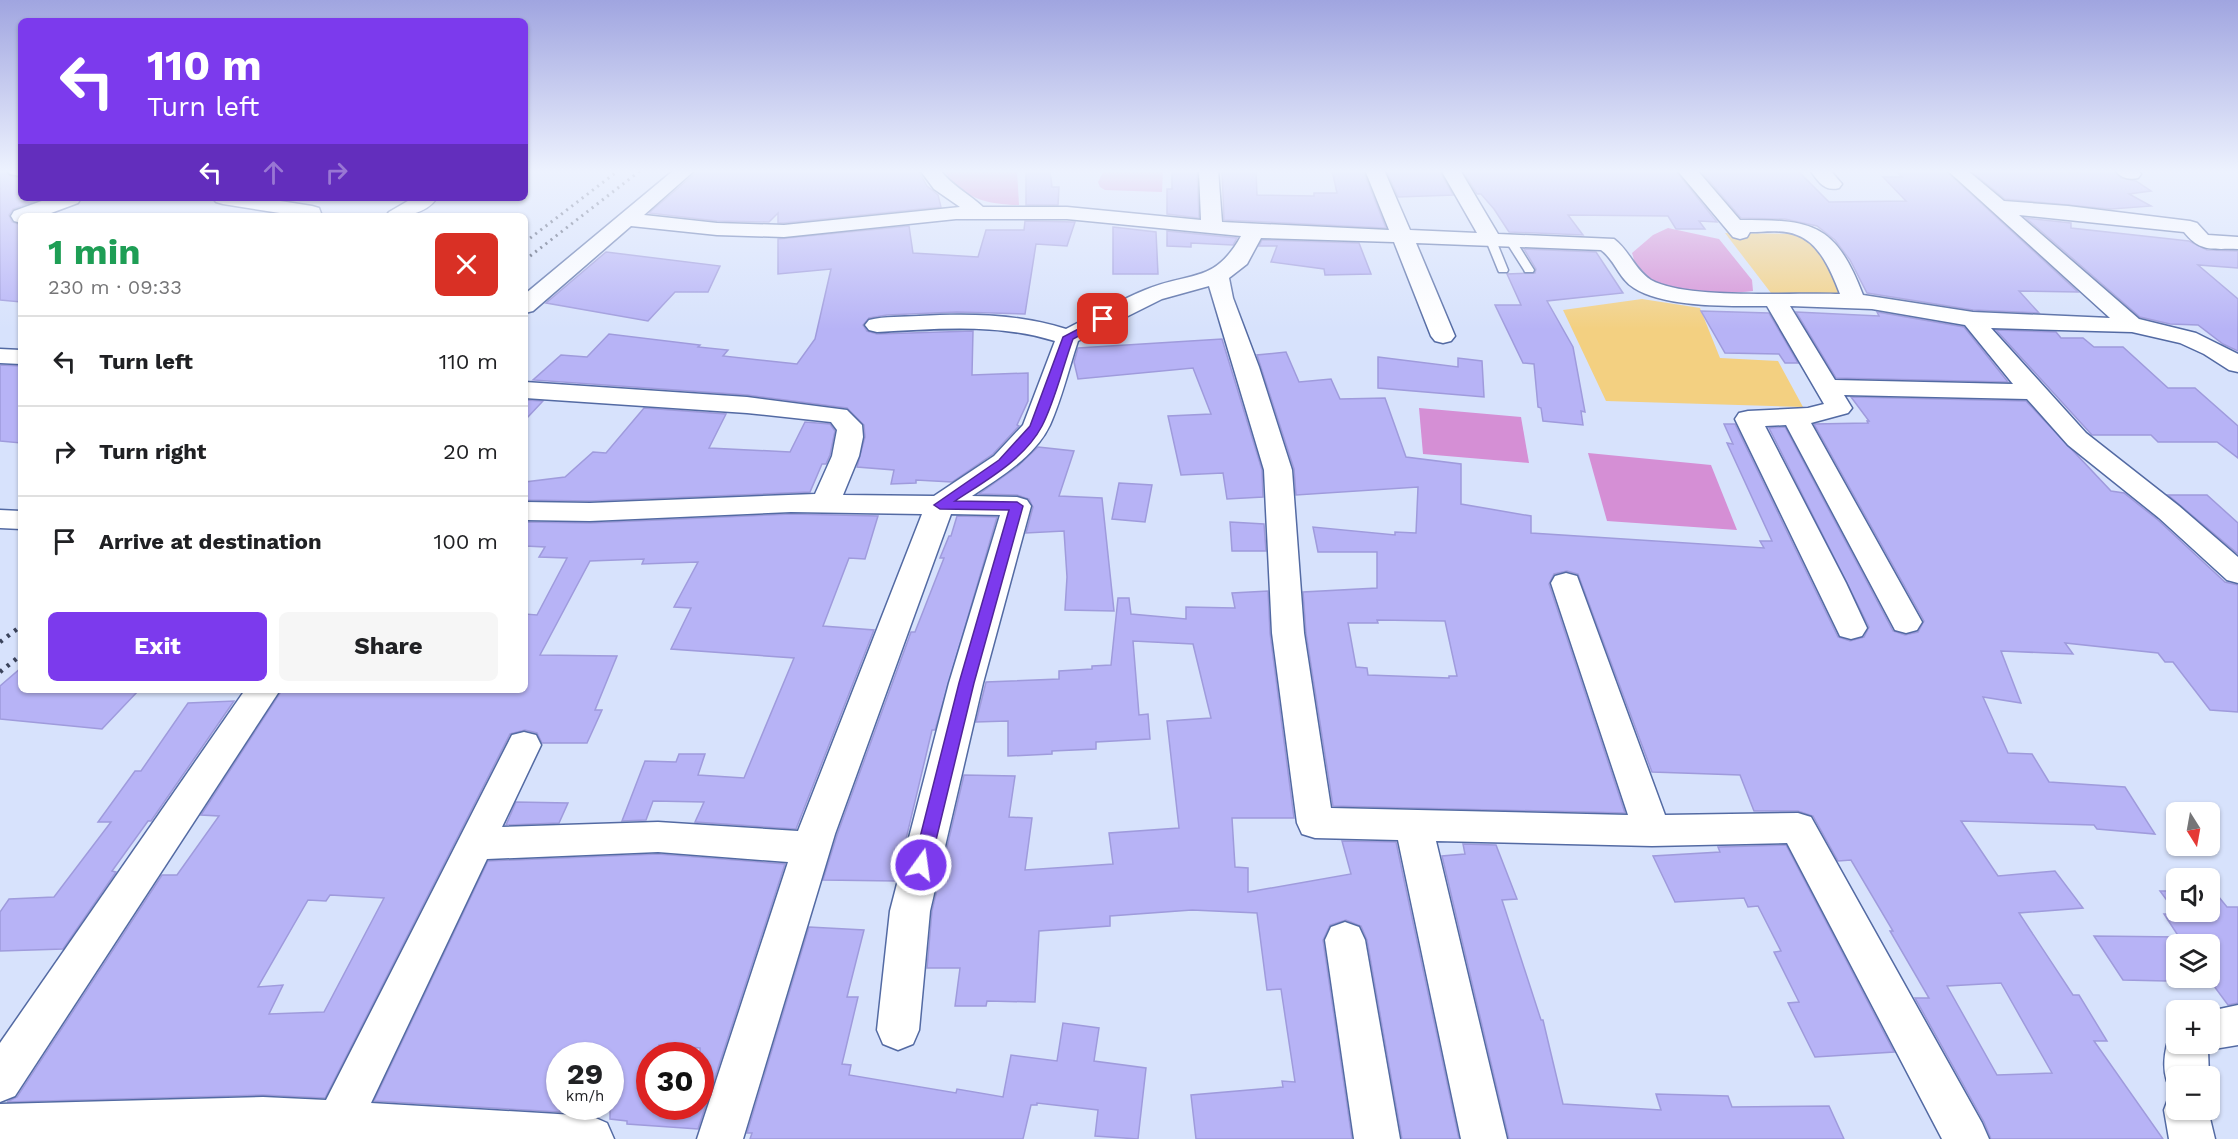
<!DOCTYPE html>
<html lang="en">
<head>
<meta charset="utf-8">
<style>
	body { margin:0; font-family:"Work Sans",sans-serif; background:#f6f6f6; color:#202124; height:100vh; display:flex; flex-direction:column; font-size:22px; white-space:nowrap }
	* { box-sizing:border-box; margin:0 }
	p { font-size:20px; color:#757577 }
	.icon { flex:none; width:33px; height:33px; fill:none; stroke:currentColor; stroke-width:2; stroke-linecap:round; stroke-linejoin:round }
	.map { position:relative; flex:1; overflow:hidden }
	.details { position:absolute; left:18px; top:213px; width:510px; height:480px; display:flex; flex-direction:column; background:#fff; border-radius:9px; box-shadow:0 2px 4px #0004 }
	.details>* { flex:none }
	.banner { position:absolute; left:18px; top:18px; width:510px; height:183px; border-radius:9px; box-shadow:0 2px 4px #0004; background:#7c3aed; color:#fff; overflow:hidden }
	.needle { width:39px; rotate:169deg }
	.tools { position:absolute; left:2166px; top:802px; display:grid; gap:12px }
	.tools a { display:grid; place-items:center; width:54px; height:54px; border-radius:9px; background:#fff; box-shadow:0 2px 4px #0004; font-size:30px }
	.speed { position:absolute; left:546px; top:1042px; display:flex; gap:12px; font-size:30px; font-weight:700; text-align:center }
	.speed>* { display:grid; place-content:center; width:78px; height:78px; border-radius:50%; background:#fff; box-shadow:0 2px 4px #0004; line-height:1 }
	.speed small { font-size:15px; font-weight:400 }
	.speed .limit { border:9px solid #d22; background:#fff; color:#111 }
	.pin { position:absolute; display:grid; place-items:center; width:51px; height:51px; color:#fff; margin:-26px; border-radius:12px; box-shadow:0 3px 9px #0006 }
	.me { position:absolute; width:66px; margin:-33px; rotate:14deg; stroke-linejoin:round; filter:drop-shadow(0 0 4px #0008) }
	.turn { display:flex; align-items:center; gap:21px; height:126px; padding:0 30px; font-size:27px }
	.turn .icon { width:78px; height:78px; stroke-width:2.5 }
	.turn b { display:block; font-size:42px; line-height:51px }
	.lanes { display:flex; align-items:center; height:57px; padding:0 30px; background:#0003; justify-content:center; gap:30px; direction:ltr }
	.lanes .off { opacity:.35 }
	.round { display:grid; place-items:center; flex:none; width:63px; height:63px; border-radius:9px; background:#f6f6f6 }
	.summary { display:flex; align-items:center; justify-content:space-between; height:102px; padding:0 30px }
	h1 { font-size:36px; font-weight:700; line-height:45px; color:#1e9e55 }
	.button { display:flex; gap:12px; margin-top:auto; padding:12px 30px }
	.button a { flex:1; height:69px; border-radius:9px; background:#7c3aed; color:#fff; font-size:24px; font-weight:700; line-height:69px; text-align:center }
	.button a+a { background:#f6f6f6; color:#202124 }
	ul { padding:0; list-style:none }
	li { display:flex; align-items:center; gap:18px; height:90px; padding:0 30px; border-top:2px solid #e0e0e0 }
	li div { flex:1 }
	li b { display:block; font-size:22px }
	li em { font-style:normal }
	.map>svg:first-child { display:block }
	.green { fill:#f3d081 }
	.water { fill:#d58fd5 }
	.building { fill:#b7b3f6; stroke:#9f9bdc; stroke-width:1.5; fill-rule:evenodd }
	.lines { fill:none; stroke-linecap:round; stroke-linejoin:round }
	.lane-casing { stroke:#536aa3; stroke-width:3 }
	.street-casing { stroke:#536aa3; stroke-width:3 }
	.secondary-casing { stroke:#536aa3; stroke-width:3 }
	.lane { fill:#fff; fill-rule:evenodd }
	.street { fill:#fff; fill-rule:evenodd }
	.secondary { fill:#fff; fill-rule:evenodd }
	.rail-far1 { stroke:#3a435b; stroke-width:3; stroke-dasharray:2 4.5; stroke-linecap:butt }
	.rail { stroke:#3a435b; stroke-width:4.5; stroke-dasharray:3 6; stroke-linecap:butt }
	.route { fill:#7c3aed; stroke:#51269a; stroke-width:1.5 }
</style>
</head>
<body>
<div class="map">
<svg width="2238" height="1139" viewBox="0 0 2238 1139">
	<rect width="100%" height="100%" fill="#d7e2fc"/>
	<!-- green -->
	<g class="green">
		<polygon points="1725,233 1803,234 1825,256 1844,294 1771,293"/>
		<polygon points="1642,299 1700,308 1720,358 1778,361 1803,407 1606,401 1563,310"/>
	</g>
	<!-- water -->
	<g class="water">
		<path d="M944,170H1017L1019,205C990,205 959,198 944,170Z"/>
		<polygon points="1104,170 1163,170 1162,192 1105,190 1100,187 1098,182"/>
		<path d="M1668,228L1719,239L1752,280L1753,291C1724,295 1660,294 1639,271C1635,266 1634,259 1632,253L1653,235Z"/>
		<polygon points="1419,408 1521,417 1529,463 1423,454"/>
		<polygon points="1588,453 1711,465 1737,530 1607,521"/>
	</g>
	<!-- building -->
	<g class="building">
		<polygon points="0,170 5,170 10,176 21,178 21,198 43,198 13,209 9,215 12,222 21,225 21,302 0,300"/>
		<polygon points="699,170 918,170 927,186 938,195 941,207 784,223 778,223 778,213 769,222 717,221 649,213"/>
		<polygon points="1026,170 1050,170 1052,187 1059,187 1058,205 1026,205"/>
		<polygon points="1172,170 1197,170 1199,218 1167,214 1167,189 1172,189"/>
		<polygon points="1222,170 1256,170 1257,195 1314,196 1314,193 1337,193 1332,170 1363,170 1386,228 1224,220"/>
		<polygon points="1386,170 1439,170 1453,195 1398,197"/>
		<polygon points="1462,170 1675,170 1717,222 1699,221 1705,229 1676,229 1668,216 1568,215 1583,235 1509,232 1494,209 1481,194 1477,194"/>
		<polygon points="1700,170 1797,170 1829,202 1906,201 1883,177 1902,177 1895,170 1945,170 2078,292 2019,291 2039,313 1973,310 1867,293 1850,260 1835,240 1817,226 1785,219 1741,218"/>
		<polygon points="1970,170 2078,173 2073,170 2113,170 2121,178 2136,181 2151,191 2129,194 2151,206 2111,209 2005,199"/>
		<polygon points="2026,218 2071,223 2071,228 2189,241 2207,250 2238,251 2238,268 2198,265 2238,299 2238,351 2223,344 2198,325 2170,324 2140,317"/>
		<polygon points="1025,221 1075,222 1067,246 1036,244 1025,314 957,312 887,315 869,318 863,325 867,331 877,334 973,331 972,375 1028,373 1028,401 1017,425 1019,426 993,454 952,482 916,480 916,483 891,484 894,470 857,467 865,437 864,425 847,408 747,395 533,380 561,355 587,357 609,334 700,345 698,347 728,350 723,356 797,364 815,339 831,269 778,274 778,239 909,226 913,253 978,257 986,230 1024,230"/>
		<polygon points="1113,227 1156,232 1158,274 1113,274"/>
		<polygon points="1167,231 1237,238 1233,245 1191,243 1191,247 1167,246"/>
		<polygon points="1262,240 1359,243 1371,274 1325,275 1324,269 1271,262 1277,246 1259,246"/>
		<polygon points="1524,249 1596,252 1623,293 1547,301 1573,347 1585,412 1581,411 1583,425 1543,421 1541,408 1538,407 1534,364 1523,363 1495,305 1521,305 1507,274 1535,273 1536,269"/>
		<polygon points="606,252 720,266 708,292 675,292 648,321 546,303"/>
		<polygon points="1701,311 1769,313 1798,363 1785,363 1779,354 1725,353"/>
		<polygon points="1796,312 1879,316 1877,312 1964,327 2008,382 1836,378"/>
		<polygon points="1996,330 2056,332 2061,338 2083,338 2094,347 2123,347 2168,388 2195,388 2238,426 2238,458 2217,442 2158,442 2151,435 2092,435"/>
		<polygon points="1222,339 1262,470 1263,497 1227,499 1223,473 1181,475 1168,416 1211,414 1193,368 1078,379 1074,362 1078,348"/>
		<path d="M1286,352L1299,382L1331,379L1340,399L1385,398L1406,457L1461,464V504L1531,516V533L1764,548L1760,541H1772L1727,443L1733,444L1724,424H1735L1838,637L1850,641L1864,637L1869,627L1769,428L1785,427L1893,631L1905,635L1918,632L1924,621L1814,424L1868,423L1867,421H1869L1851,397L2026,401L2111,491L2124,493L2158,520L2225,582L2238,585V712L2210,710L2173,662H2165L2158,653L2065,643L2073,654L2001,651L2021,703L1983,697L2008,753L2032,754L2049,782L2125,787L2155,834L2097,829L2094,825L1961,821L1998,876L2055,871L2083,908L2019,913L2073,995H2079L2107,1041H2094L2163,1139H1991L1984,1122L1915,998H1929L1890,931H1893L1851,860L1838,861L1813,816L1798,811H1754L1740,775L1652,772L1578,574L1567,571L1554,574L1549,584L1625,813L1333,806L1306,633L1303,592L1377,588V552H1318L1313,527L1395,535V532L1416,533L1418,487L1296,495L1294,469L1257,355ZM1377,620L1445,621L1457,676H1449V678L1368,675L1367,668L1356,667L1348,623H1378ZM2001,983L2052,1073L1997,1075L1947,986Z"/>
		<polygon points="1378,357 1458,367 1458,358 1482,361 1484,397 1378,388"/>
		<polygon points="0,365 21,366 21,443 0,441"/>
		<polygon points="525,400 543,401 525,420"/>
		<polygon points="644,408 726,414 709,448 790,452 805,422 830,424 835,431 830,455 826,464 822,464 810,492 590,501 525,500 525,482 565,477 593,452 606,453"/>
		<polygon points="1038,447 1074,451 1059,496 1102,498 1114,611 1065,610 1067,577 1064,531 1026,533 1033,507 1029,499 1017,495 979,494 1017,467"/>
		<polygon points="1119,483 1152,485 1145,522 1112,519"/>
		<polygon points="2168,495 2207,495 2238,523 2238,554"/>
		<path d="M791,514L878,516L865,559L849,558L823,626L874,630L796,829L695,822L704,802L653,801L646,820L622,821L645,761L676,762L679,754H705L698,775L744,778L794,658L671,649L691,608L674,607L698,562L642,564L644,559L590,561L540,655L617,656L595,710H602L587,743H542L537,733L525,730L510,734L325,1098L263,1095L7,1102L17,1097L162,875H177L219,816L201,815L282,690H525V614L537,615L567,558L539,557L545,547L525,546V522L590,523ZM330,895L384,898L324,1012L269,1014L283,985L258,987L308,900L326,901Z"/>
		<polygon points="957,516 997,517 935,730 932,730 896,881 823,880 837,835 911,632 915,632 944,558 940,558 949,536 951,536"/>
		<polygon points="1230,522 1264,524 1266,551 1232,551"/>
		<polygon points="1268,591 1270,633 1294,818 1232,818 1235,867 1248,868 1248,892 1351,874 1342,841 1396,842 1459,1139 1402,1139 1367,940 1361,926 1346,920 1330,925 1323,940 1352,1139 1196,1139 1191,1095 1283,1087 1282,1081 1295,1082 1281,989 1267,990 1257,913 1192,910 1110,916 1110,926 1039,931 1035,1002 987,1001 986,1006 955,1006 960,968 927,968 932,911 964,775 1015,776 1009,817 1032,818 1025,870 1113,864 1109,833 1179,828 1167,721 1211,718 1193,644 1133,641 1139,715 1148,714 1150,739 1096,742 1096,749 1052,751 1052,754 1008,756 1008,721 976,722 986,682 1059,679 1059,671 1092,669 1092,666 1111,665 1118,598 1129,598 1131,614 1186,619 1186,607 1235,608 1232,593"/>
		<polygon points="21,668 21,690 139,690 102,729 0,719 0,686"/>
		<polygon points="234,701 151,821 148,821 112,871 116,872 63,949 0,951 0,912 9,899 54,897 111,822 98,822 135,771 141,771 188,703"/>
		<polygon points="516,802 568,803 559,823 506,825"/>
		<polygon points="1463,844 1496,845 1517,899 1502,900 1541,1020 1543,1020 1563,1104 1661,1110 1656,1094 1728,1096 1732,1107 1829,1106 1844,1139 1509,1139 1442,856 1465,854"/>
		<polygon points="1786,845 1894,1052 1815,1057 1788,1003 1799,1002 1774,952 1781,951 1758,906 1748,907 1744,898 1675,902 1653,856 1720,852 1718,847"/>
		<path d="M658,854L785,864L698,1129L627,1124V1121L610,1119V1056H560V1112L374,1101L488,861ZM659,1045L700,1048V1107H650V1056H659Z"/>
		<path d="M2160,891H2176V912H2210V891H2214L2227,907H2238V1003L2228,1005L2211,982L2123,980L2094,936L2179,937L2164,914H2177ZM2176,945H2210V978H2176Z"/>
		<polygon points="809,927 864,930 847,997 858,997 842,1064 851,1065 849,1075 956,1093 957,1089 1003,1097 1011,1055 1057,1061 1063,1023 1099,1028 1094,1061 1146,1068 1138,1139 1095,1136 1098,1110 1037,1103 1037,1105 1031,1105 1023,1139 750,1139 752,1133 747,1133"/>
	</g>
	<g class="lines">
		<!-- lane casing -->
		<g class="lane-casing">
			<g id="lane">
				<polygon points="1490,235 1495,238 1508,270 1507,272 1499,272 1498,270 1485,238"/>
				<polygon points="1510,237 1514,238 1534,270 1533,272 1525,272 1524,270 1505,240"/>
			</g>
		</g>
		<!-- street casing -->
		<g class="street-casing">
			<g id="street">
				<polygon points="7,170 21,170 21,176 10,174"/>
				<path d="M674,170H695L644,215L717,223L784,225L960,207L934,189L920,170H940C951,185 969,194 983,207H1067L1201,220L1199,170H1218L1222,222L1389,230L1365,170H1384L1410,230L1477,233L1441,170H1460L1498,234L1614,239C1629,250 1635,270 1651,280C1687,300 1795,292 1840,294C1832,273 1820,243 1797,235C1783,229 1764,232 1750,232L1747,237L1740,239L1733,237L1677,170H1697L1740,220C1811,220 1835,222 1863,295L1973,312L2110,318L1947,170H1967L2004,201L2068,206L2190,221L2197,223L2208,235L2238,237V249C2212,248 2201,253 2184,232L2019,215L2139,319L2196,333L2238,354V372L2229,370L2204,354L2180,343L2132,332L1991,328L2086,433L2179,506L2238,557V583L2227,580L2159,518L2068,445L2027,399L1844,395L1852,408L1848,413L1811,423L1922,622L1917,630L1906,633L1895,630L1786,425L1765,426L1846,583L1867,628L1862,636L1851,639L1840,636L1735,419L1739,413L1748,411L1808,408L1824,404L1767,306C1731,306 1665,308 1634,288C1619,279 1615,260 1601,250L1416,243L1455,336L1451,341L1443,343L1435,341L1431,336L1394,242L1261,238L1247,264L1229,278L1233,298L1259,367L1292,470L1304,633L1331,808L1628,815L1551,583L1555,576L1566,573L1577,576L1665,815L1798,813L1811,817L1982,1123L1989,1139H1942L1787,843L1652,846L1436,841L1507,1139H1461L1398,840L1315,838L1302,834L1297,823L1272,633L1264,470L1209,286L1162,299L1078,341C1069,368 1062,398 1050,425C1035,457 1000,477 972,496L1017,497L1027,500L1031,506L983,683L930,911L919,1030L913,1044L898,1050L883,1044L877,1030L890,911L949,683L1000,515L951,514L835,834L743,1139H697L788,862L658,852L487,859L371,1103L591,1116L607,1123L614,1139H0V1104L263,1097L326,1100L512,735L524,732L536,735L541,745L502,827L658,822L798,831L922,514L791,512L590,521L525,520V502L590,503L815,494L832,456L837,430L831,422L747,413L525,398V382L747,397L847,410L862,425L863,437L859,456L843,495L934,496L994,456L1023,425L1055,341C996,323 937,329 877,332L869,330L865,325L869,320C885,316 903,317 919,316C970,313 1017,314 1066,329C1092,316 1118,301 1145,290C1189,271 1214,285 1241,236L1067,219H956L784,237L717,235L631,226L533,311L525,313V294ZM1790,306L1872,309L1965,325L2013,384L1835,380Z"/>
				<path d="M1810,170H1830L1842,184L1839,188C1824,192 1818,181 1810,170Z"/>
				<path d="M2115,170H2138L2141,174L2138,178C2128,180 2121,178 2115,170Z"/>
				<polygon points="213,198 261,198 312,206 319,208 322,216 299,216 223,204 216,202"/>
				<path d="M413,198H437C425,215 404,216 386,216L389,212Z"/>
				<polygon points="0,349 21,350 21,364 0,363"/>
				<polygon points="0,510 21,511 21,529 0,528"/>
				<polygon points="245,690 280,690 15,1096 0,1102 0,1043"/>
				<polygon points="1345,922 1359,927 1365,940 1400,1139 1354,1139 1325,940 1331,927"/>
				<path d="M2238,1005V1045L2208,1050L2209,1077H2176V1110H2208L2215,1139H2169L2164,1110L2170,1094L2174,1093C2159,1077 2164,1048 2172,1030L2176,1028V1044H2210V1011Z"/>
			</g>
		</g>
		<!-- secondary casing -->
		<g class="secondary-casing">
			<polygon id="secondary" points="50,198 81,198 78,203 43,216 21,216 21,223 14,221 11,216 14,211"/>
		</g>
		<!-- lane -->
		<use href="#lane" class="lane"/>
		<!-- street -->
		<use href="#street" class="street"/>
		<!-- secondary -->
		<use href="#secondary" class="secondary"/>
		<!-- rail-far1 -->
		<g class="rail-far1">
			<polyline points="525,242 619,170"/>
			<polyline points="525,260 641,170"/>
		</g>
		<!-- rail -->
		<g class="rail">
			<polyline points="0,642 21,626"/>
			<polyline points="0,672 21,655"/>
		</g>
	</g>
	<!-- sky -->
	<linearGradient id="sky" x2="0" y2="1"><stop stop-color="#a0a5e0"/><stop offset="0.52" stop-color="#edf2fe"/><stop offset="1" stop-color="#edf2fe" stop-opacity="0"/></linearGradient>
	<rect width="2238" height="329" fill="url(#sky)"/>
	<!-- route -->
	<path class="route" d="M1103,316L1108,319L1107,321L1073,339C1063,366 1055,401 1042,426C1024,460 985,481 955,501L1017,502L1023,506L974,683L930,865L927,870L921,873L915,870L913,865L959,683L1009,510L940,509L934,505L999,460L1030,426L1063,337Z"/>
</svg>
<div class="tools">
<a><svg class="needle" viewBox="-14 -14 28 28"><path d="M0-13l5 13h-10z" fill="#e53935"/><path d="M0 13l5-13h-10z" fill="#757577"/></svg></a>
<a><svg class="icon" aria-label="sound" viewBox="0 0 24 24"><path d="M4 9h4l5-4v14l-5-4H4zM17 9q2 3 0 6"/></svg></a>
<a><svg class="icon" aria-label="layers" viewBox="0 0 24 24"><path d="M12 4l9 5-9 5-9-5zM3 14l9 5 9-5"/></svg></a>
<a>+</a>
<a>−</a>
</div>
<div class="speed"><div>29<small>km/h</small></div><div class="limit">30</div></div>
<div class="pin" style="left:1103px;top:319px;background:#d93025"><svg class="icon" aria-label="arrive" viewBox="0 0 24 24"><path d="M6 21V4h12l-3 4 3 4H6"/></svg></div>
<svg class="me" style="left:921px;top:865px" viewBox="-20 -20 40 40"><circle r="17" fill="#7c3aed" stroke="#fff" stroke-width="3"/><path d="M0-11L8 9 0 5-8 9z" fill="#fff"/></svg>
<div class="banner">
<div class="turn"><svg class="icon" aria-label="left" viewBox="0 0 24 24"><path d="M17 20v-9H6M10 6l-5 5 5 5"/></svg><div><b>110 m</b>Turn left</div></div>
<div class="lanes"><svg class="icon" aria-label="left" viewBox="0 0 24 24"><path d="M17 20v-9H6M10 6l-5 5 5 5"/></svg><svg class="icon off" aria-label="ahead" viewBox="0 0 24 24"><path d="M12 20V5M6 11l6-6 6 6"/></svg><svg class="icon off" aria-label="right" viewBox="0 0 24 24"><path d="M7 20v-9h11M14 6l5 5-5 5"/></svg></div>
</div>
<section class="details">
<div class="summary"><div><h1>1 min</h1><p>230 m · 09:33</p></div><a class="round" style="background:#d93025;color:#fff"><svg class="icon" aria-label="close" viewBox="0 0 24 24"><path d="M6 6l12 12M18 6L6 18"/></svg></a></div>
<ul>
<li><svg class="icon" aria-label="left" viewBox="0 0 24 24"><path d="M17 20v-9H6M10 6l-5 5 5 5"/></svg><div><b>Turn left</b></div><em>110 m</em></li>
<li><svg class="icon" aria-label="right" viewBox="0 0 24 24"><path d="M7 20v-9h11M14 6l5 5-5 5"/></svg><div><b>Turn right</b></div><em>20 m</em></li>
<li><svg class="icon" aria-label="arrive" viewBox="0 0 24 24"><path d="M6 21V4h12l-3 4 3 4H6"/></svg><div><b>Arrive at destination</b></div><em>100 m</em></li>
</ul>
<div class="button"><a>Exit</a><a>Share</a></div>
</section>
</div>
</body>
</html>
